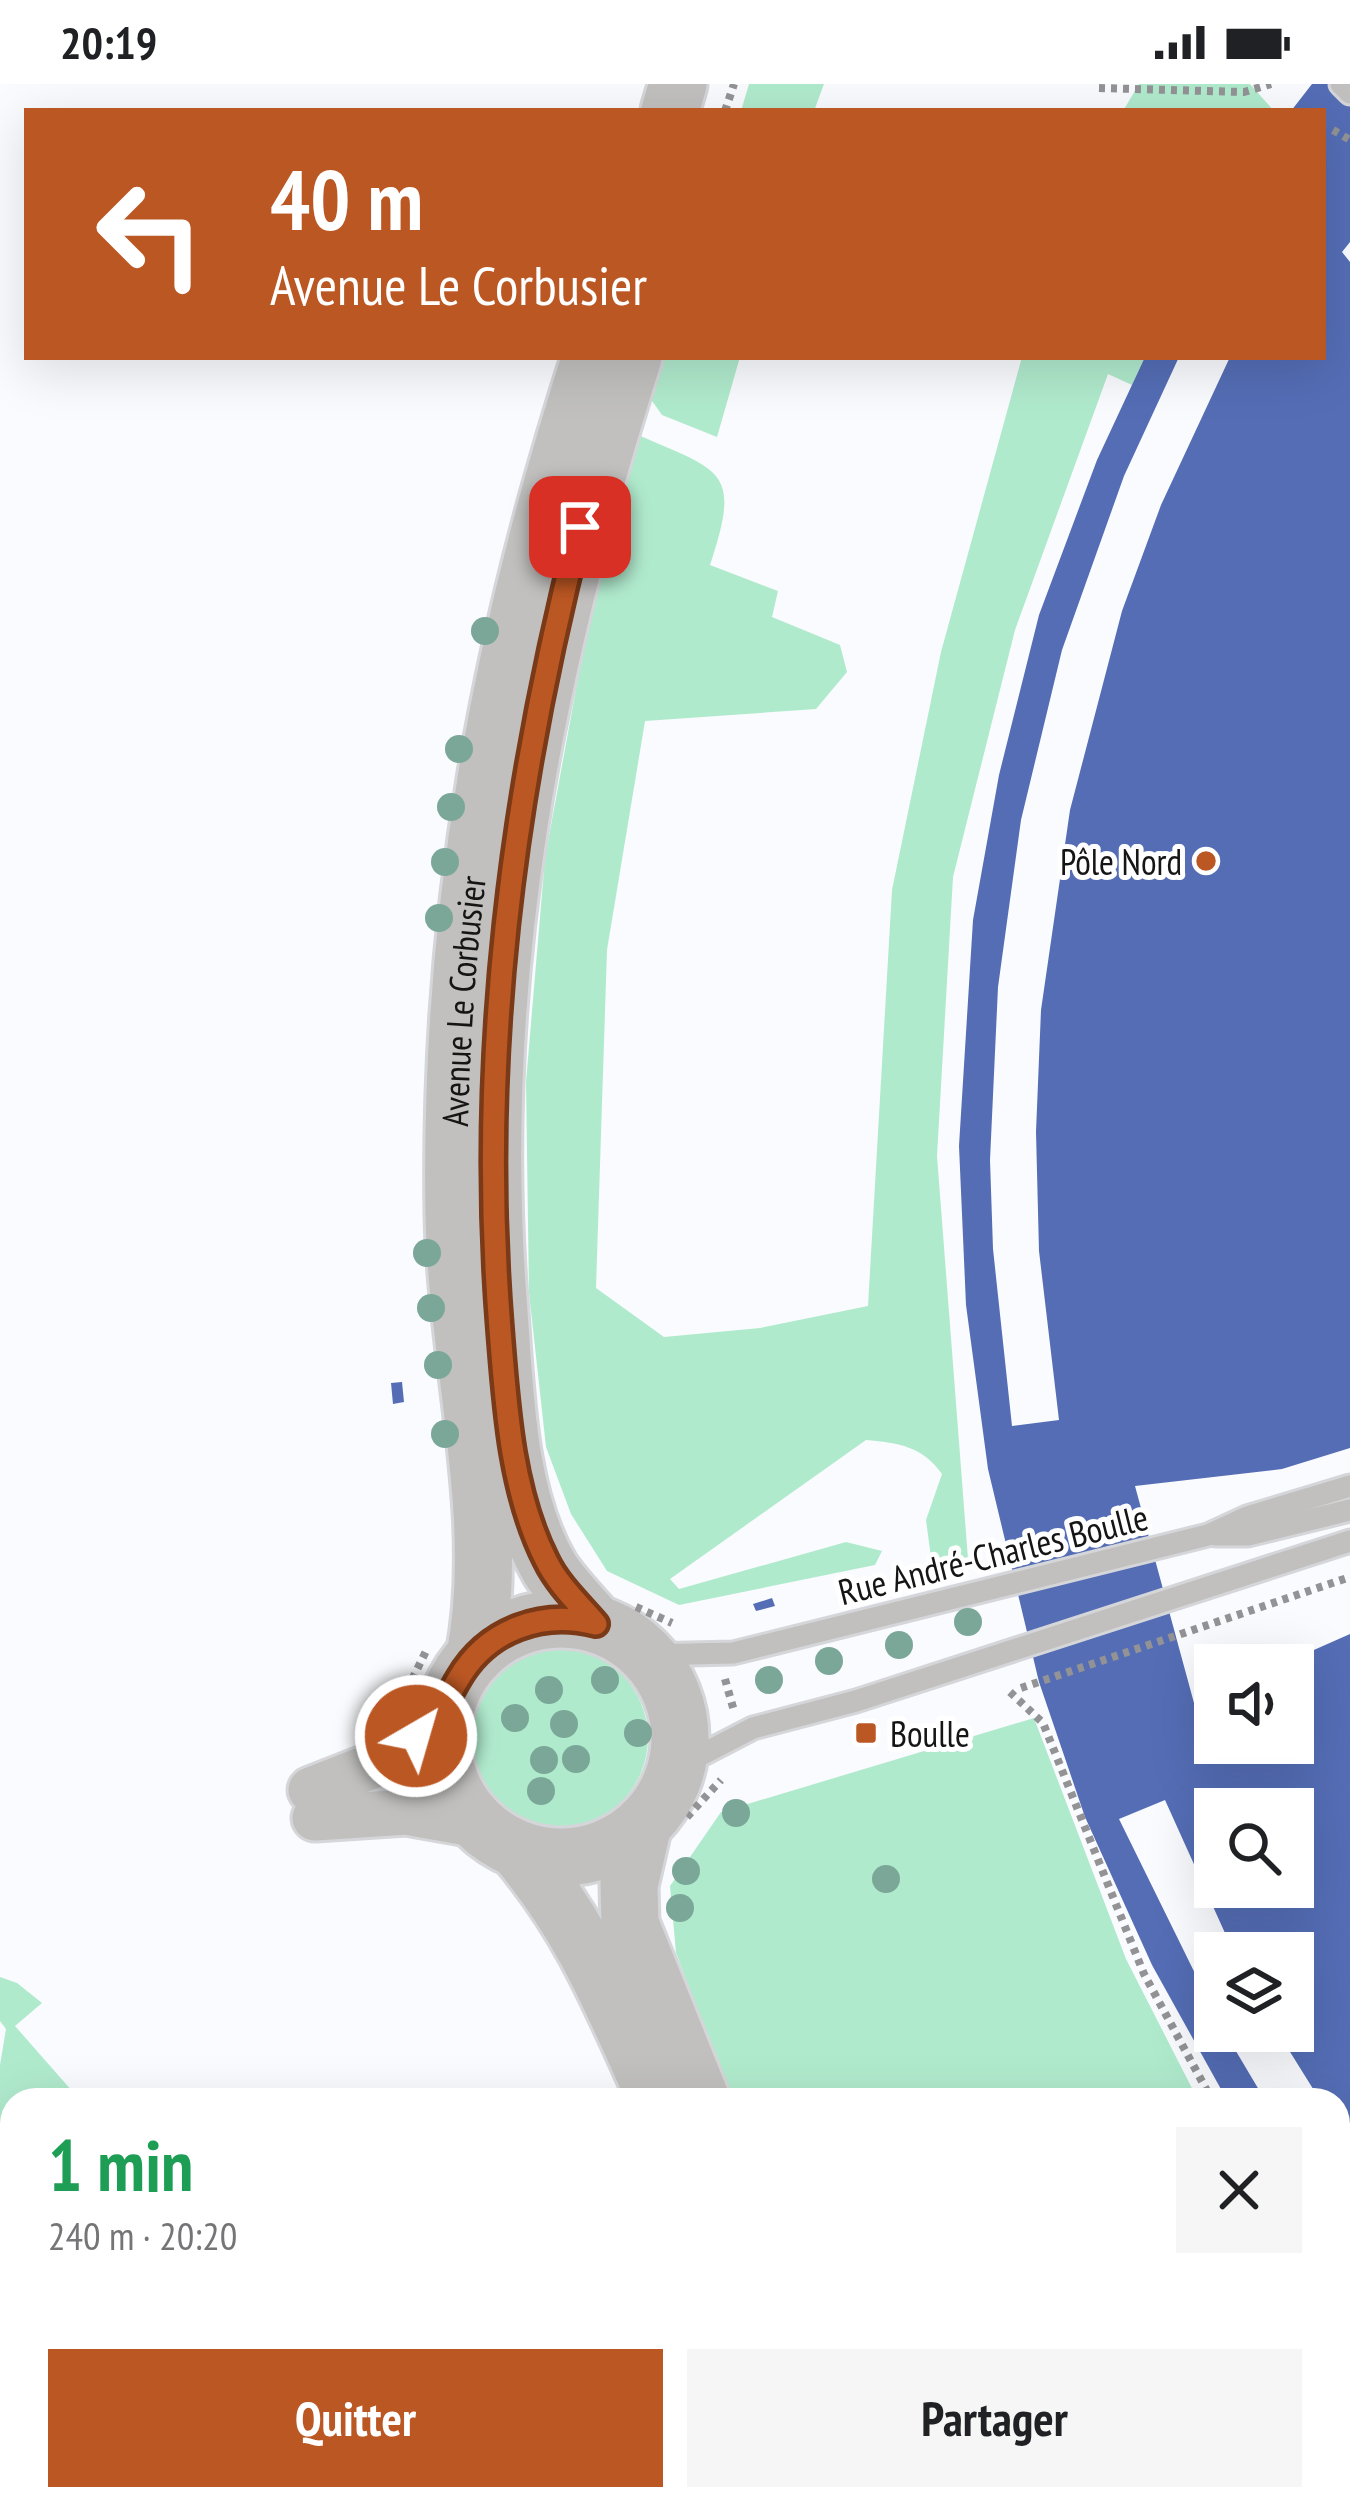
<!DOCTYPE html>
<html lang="fr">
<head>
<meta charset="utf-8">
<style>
	body { margin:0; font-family:"PT Sans Narrow",sans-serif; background:#f6f6f6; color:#202124; height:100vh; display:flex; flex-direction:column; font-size:45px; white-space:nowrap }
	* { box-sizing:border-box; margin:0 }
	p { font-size:39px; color:#757577 }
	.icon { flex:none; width:66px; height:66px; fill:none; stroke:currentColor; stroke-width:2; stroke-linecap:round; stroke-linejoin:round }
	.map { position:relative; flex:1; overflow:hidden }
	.sheet { position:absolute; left:0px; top:2004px; width:1350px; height:423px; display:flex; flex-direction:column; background:#fff; border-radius:36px 36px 0 0; box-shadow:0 12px 48px #0002 }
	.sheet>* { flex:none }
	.banner { position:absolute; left:24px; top:24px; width:1302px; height:252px; border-radius:0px; box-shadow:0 12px 48px #0002; background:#bb5723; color:#fff; overflow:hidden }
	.controls { position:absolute; left:1194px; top:1560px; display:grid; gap:24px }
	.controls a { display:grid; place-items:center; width:120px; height:120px; border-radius:0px; background:#fff; box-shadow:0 12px 48px #0002; font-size:60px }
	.pin { position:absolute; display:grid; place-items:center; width:102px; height:102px; color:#fff; margin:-51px; border-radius:24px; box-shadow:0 6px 18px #0006 }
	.me { position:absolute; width:132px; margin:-66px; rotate:38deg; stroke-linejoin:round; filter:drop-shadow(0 0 9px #0008) }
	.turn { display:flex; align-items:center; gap:42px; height:252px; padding:0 48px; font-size:54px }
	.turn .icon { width:156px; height:156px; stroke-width:2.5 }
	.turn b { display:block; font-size:84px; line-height:102px }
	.round { display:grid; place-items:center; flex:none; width:126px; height:126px; border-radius:0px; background:#f6f6f6 }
	.head { display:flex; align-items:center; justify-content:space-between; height:204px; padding:0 48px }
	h1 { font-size:72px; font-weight:700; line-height:90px; color:#1e9e55 }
	.primary-button { display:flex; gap:24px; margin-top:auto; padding:24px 48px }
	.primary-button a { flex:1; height:138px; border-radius:0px; background:#bb5723; color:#fff; font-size:48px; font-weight:700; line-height:138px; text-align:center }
	.primary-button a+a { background:#f6f6f6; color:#202124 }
	.status { display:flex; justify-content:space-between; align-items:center; height:84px; padding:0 60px; background:#fff; direction:ltr }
	.status svg { height:33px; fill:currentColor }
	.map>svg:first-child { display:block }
	.green { fill:#b0eacd }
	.building { fill:#546db5; fill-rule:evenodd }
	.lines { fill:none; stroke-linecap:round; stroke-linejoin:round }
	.service-casing { stroke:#d5d6d9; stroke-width:27 }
	.minor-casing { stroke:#d5d6d9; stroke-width:51 }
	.tertiary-casing { stroke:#d5d6d9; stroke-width:63 }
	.path { stroke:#939396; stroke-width:8; stroke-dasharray:6 6; stroke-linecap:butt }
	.service { stroke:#c1c0bf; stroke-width:21 }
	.minor { stroke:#c1c0bf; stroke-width:45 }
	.tertiary { stroke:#c1c0bf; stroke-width:57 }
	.tree { fill:#7ba798 }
	.route-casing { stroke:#7a3917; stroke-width:30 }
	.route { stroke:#bb5723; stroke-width:21 }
	.poi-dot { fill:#bb5723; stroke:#fff; stroke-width:4.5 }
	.labels { text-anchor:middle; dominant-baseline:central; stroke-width:10; stroke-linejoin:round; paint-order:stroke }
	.poi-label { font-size:36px; fill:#151516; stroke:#fff; text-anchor:end }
	.street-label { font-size:36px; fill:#151516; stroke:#fff }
</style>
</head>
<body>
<div class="status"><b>20:19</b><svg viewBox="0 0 49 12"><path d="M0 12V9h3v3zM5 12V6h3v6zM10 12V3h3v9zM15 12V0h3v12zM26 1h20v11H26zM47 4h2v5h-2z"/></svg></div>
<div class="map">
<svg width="1350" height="2426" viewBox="0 0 1350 2426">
	<rect width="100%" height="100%" fill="#fafbfe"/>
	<!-- green -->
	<g class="green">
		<polygon points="749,0 824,0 814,27 741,27"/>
		<polygon points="1139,0 1250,0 1274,27 1123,27"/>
		<polygon points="663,273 740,273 717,353 662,331 650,314"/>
		<path d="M1022,273H1145L1132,301L1108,290L1015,546L953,793L937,1072L968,1475L932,1481L926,1436L942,1390C922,1362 899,1359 866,1356L670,1495L679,1505L846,1458L882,1467L875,1481L679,1521L607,1487L571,1430L546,1363L529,1209L526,998L545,774L587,545L636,350C722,388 742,385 710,481L778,507L772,533L840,561L847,588L816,625L645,637L607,866L596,1204L664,1253L760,1244L868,1222L892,806L941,568Z"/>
		<circle cx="558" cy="1654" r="90"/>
		<polygon points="1034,1634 1126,1875 1198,2016 732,2016 676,1869 670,1802 721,1728"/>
		<polygon points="0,1893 17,1899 42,1919 15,1942 80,2016 12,2016 12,2366 0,2367 0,1981 6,1945 0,1937"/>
		<polygon points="1338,2218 1350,2234 1350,2291 1338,2279"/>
		<polygon points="1338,2349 1350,2352 1350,2426 1161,2426 1174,2415 1338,2415"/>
		<polygon points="974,2415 1041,2415 1050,2426 982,2426"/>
	</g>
	<!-- building -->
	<g class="building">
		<path d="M1312,0H1350V158L1342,168L1350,178V1364L1282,1385L1135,1402L1194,1619L1215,1609V1659H1293V1581H1280L1350,1550V2062L1338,2044V2016H1320L1277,1947H1293V1869H1234L1165,1716L1119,1735L1215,1930V1947H1224L1265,2016H1227L1152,1881L1085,1733L1039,1598L988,1385L966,1221L959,1062L973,836L999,691L1039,531L1097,376L1145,273H1179L1124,392L1062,566L1021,736L998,903L990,1076L993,1165L1012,1342L1059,1336L1039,1167L1036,1048L1041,926L1070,726L1122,527L1161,421L1230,273H1323V27H1291ZM1215,1725H1293V1803H1215Z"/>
		<polygon points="402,1298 404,1318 393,1320 391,1299"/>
		<polygon points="772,1514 775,1522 756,1527 753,1520"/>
		<polygon points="874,1643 877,1651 858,1657 856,1649"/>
		<polygon points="1338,2124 1350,2140 1350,2192 1338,2177"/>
	</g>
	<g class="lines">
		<!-- service casing -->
		<g class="service-casing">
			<g id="service">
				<polyline points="1341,0 1350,9"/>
				<polyline points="1216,1451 1248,1451 1350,1426"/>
				<polyline points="646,1571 733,1569 1208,1451 1247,1433 1350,1402"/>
				<polyline points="676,1684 753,1644 856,1617 1350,1457"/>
			</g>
		</g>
		<!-- minor casing -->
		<g class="minor-casing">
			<g id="minor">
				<polyline points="311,1706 390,1675 444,1632"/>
				<polyline points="315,1734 406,1728 479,1741"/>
			</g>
		</g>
		<!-- tertiary casing -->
		<g class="tertiary-casing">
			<g id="tertiary">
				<polyline points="670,27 678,0"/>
				<circle cx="561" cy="1654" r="119"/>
				<path d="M596,1540C581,1523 563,1505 550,1485C507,1412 505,1310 499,1228C472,897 533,587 633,273"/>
				<path id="s1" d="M475,1572C502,1433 456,1273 454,1129C449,830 499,557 591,273"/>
				<polyline points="643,1740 629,1801 630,1840 701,2016"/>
				<path d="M517,1765C586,1847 613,1921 657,2016"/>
				<polyline points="931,2415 940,2426"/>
			</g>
		</g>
		<!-- path -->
		<g class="path">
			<polyline points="1099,4 1244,8 1271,0"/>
			<polyline points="725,27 734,0"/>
			<polyline points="1333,46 1350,56"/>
			<polyline points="636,1523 672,1539"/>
			<polyline points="725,1595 734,1627"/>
			<polyline points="1021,1604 1350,1493"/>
			<polyline points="407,1606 427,1565"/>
			<polyline points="1010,1608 1043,1639 1144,1890 1212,2016"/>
			<polyline points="687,1733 721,1696"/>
			<polyline points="1338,2201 1350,2216"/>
			<polyline points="1338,2322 1350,2328"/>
			<polyline points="840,2415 848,2426"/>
		</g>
		<!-- service -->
		<use href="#service" class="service"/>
		<!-- minor -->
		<use href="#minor" class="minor"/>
		<!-- tertiary -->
		<use href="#tertiary" class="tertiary"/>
	</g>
	<!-- trees -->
	<g class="tree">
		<circle cx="485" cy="547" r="14"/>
		<circle cx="459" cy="665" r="14"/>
		<circle cx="451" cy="723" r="14"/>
		<circle cx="445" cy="778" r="14"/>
		<circle cx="439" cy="834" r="14"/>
		<circle cx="427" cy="1169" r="14"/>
		<circle cx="431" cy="1224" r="14"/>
		<circle cx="438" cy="1281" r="14"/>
		<circle cx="445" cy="1350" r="14"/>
		<circle cx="968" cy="1538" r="14"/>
		<circle cx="899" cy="1561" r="14"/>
		<circle cx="829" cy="1577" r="14"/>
		<circle cx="605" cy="1596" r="14"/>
		<circle cx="769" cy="1596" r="14"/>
		<circle cx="549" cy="1606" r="14"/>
		<circle cx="515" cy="1634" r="14"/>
		<circle cx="564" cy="1640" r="14"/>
		<circle cx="638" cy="1649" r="14"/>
		<circle cx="576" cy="1675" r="14"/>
		<circle cx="544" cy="1676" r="14"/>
		<circle cx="541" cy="1707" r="14"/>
		<circle cx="736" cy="1729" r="14"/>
		<circle cx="686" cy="1787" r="14"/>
		<circle cx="886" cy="1795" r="14"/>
		<circle cx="680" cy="1824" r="14"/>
	</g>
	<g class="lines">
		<!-- route casing -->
		<g class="route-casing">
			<path id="route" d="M416,1652C445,1630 442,1622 459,1594C488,1545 543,1526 596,1540C579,1520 558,1501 546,1476C511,1407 506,1321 500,1245C478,972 512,708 580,443"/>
		</g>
		<!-- route -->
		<use href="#route" class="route"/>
	</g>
	<!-- markers -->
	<g class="poi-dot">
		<circle cx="1206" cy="777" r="12"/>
		<rect x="854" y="1637" width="24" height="24" rx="6"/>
	</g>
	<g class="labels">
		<!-- poi labels -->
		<g class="poi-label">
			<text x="1182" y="777">Pôle Nord</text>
			<text x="890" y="1649" text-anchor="start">Boulle</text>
		</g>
		<!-- street labels -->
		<g class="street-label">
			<text stroke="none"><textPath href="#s1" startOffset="657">Avenue Le Corbusier</textPath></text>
			<text transform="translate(993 1470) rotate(-14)">Rue André-Charles Boulle</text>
		</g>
	</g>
</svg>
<div class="controls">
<a><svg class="icon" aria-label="sound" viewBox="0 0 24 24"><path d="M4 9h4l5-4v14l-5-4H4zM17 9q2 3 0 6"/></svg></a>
<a><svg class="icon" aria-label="search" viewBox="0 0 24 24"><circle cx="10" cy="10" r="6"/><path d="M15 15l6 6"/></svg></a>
<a><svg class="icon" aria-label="layers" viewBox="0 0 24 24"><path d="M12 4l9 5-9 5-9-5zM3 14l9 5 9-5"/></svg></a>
</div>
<div class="pin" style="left:580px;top:443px;background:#d93025"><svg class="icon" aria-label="arrive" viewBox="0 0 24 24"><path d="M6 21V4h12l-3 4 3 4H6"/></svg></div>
<svg class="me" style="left:416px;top:1652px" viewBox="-20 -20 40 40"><circle r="17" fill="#bb5723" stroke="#fff" stroke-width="3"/><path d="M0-11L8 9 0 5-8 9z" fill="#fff"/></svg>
<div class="banner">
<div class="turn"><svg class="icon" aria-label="left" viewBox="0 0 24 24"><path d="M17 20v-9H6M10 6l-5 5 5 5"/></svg><div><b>40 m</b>Avenue Le Corbusier</div></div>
</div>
<section class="sheet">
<div class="head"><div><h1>1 min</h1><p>240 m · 20:20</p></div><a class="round"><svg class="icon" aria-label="close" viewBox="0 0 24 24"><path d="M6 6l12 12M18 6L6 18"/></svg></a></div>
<div class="primary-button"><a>Quitter</a><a>Partager</a></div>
</section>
</div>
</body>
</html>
